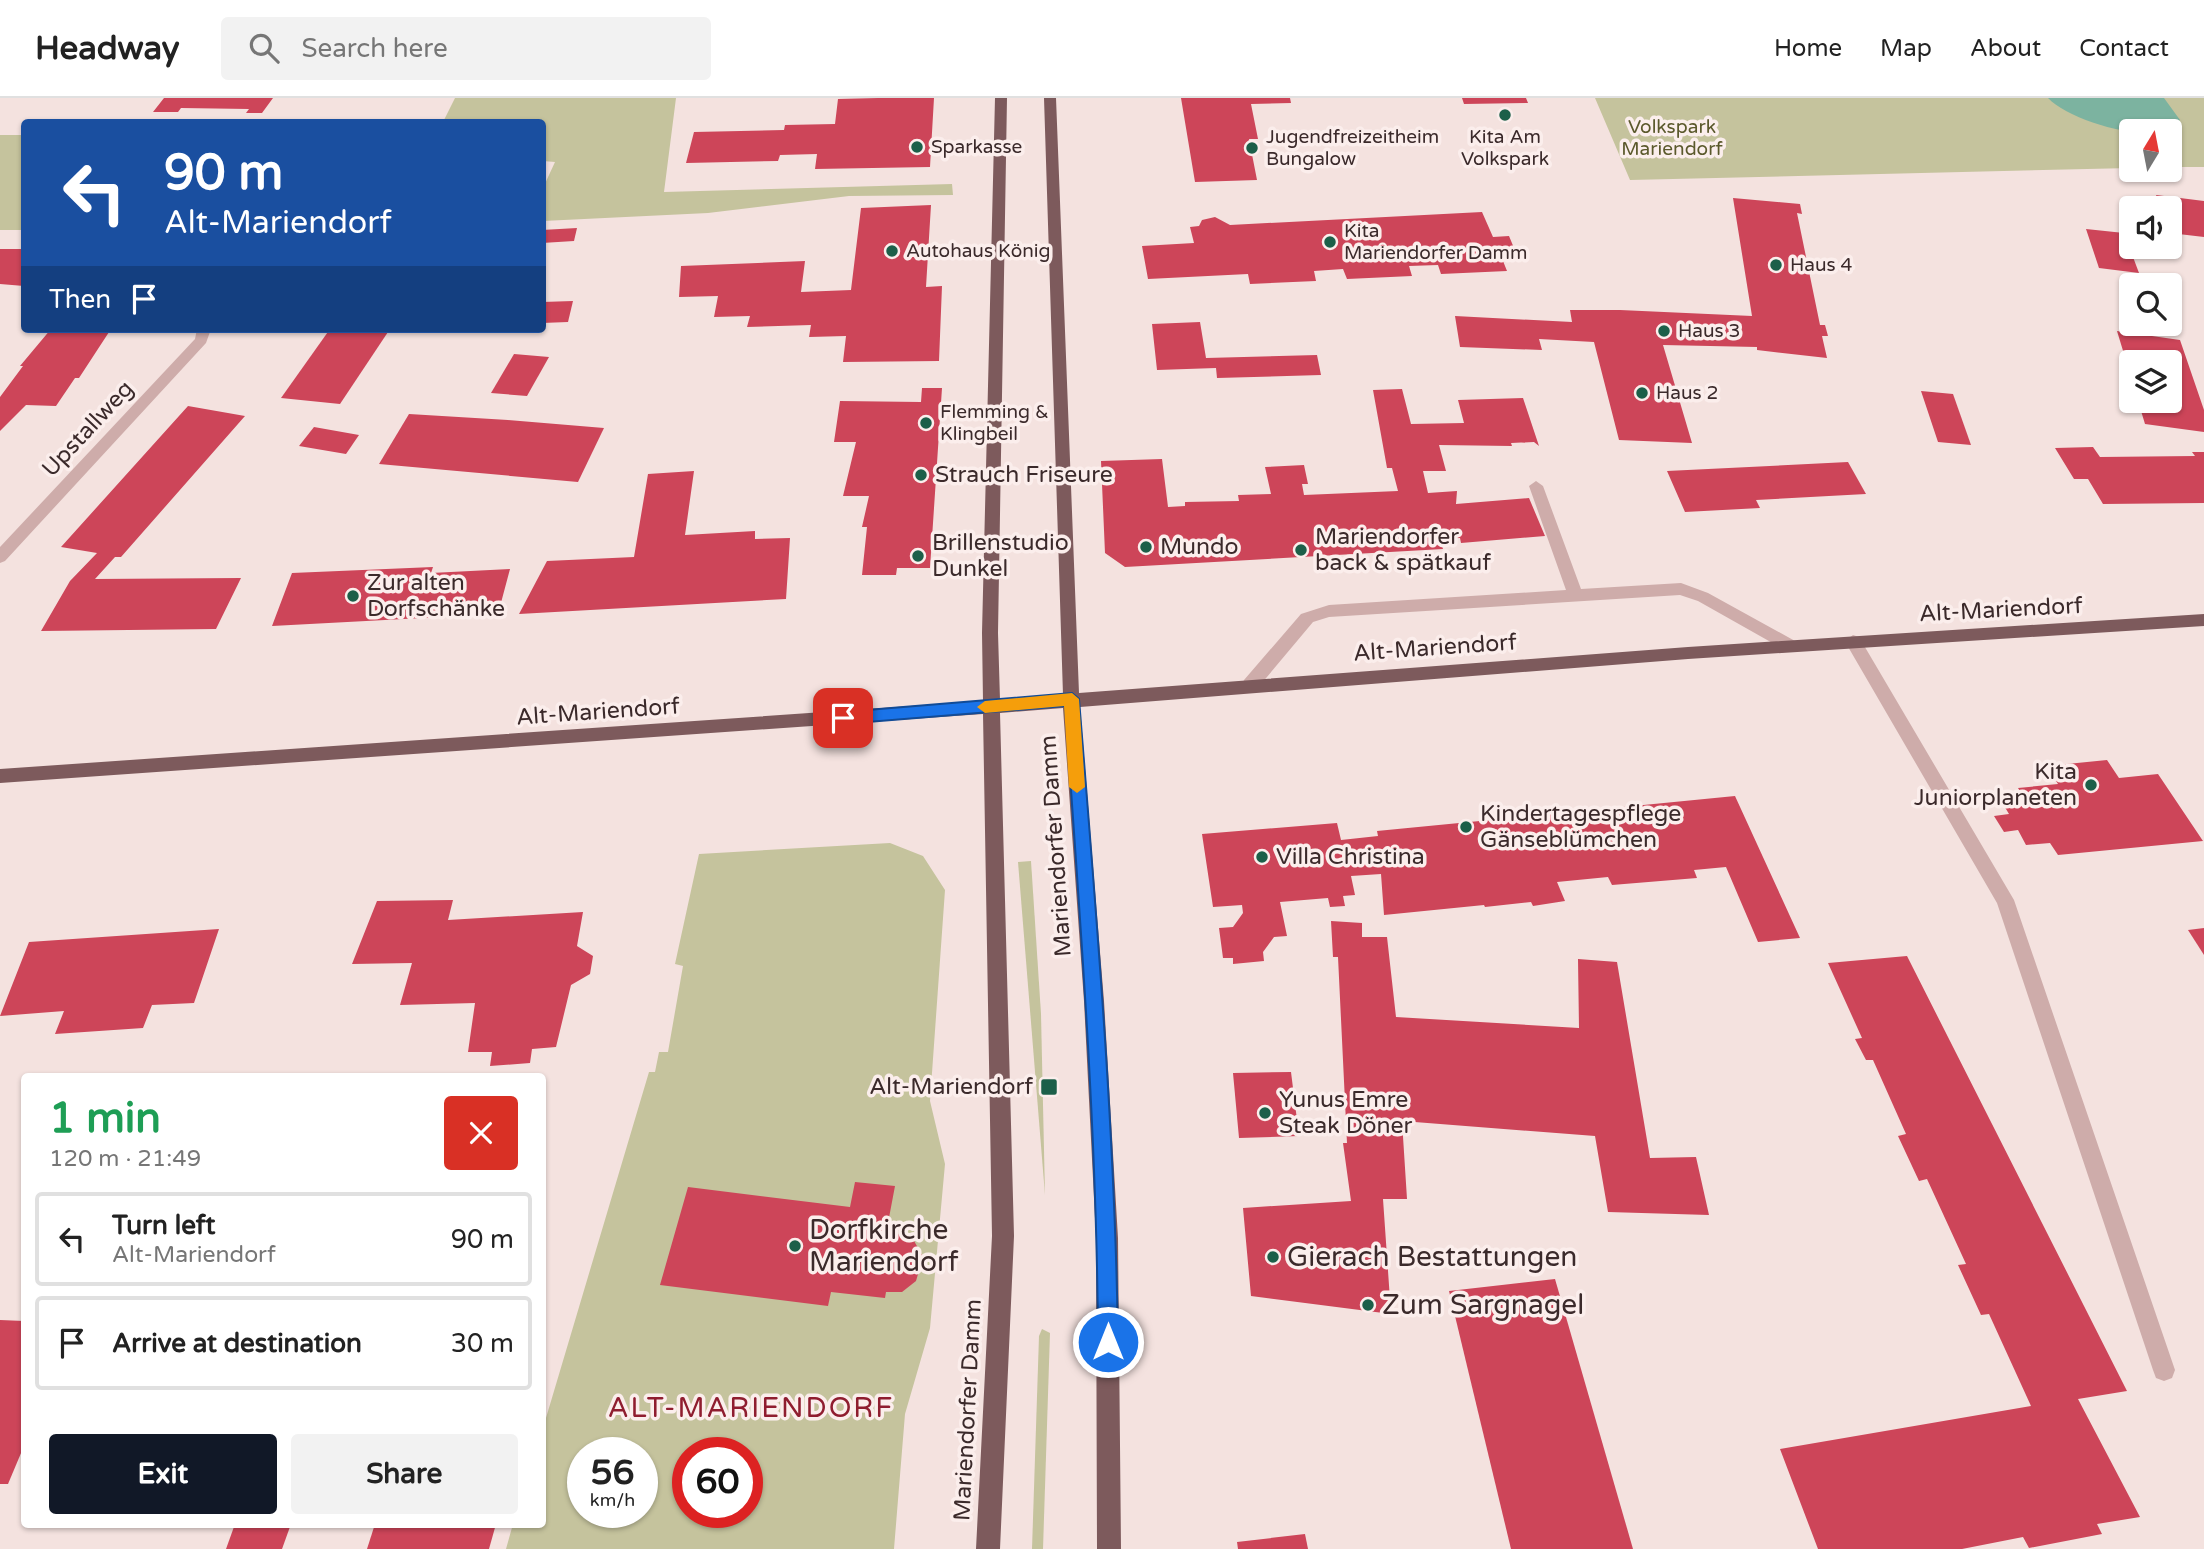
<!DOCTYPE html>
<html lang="en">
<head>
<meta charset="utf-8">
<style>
	body { margin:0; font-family:"Varela Round",sans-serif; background:#f2f2f2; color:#222; height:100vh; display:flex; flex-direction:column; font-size:26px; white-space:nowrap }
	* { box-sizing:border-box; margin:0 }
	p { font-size:23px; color:#767676 }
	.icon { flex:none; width:38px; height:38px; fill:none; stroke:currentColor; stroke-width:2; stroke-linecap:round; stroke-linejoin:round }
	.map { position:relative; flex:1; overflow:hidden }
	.sheet { position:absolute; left:21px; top:975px; width:525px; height:455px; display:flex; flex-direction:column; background:#fff; border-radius:7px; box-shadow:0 2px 5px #0004 }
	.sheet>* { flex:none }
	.banner { position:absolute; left:21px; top:21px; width:525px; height:214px; border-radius:7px; box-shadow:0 2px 5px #0004; background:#1a4fa0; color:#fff; overflow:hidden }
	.needle { width:46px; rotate:10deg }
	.controls { position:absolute; left:2119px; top:21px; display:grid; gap:14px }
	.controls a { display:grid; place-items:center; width:63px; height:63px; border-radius:7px; background:#fff; box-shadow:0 2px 5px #0004; font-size:35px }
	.speed { position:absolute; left:567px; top:1339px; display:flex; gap:14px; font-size:35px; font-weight:700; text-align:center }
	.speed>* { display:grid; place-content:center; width:91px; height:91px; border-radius:50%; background:#fff; box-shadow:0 2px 5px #0004; line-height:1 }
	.speed small { font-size:18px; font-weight:400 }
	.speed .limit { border:10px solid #d22; background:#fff; color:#111 }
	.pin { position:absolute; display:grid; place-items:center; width:60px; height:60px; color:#fff; margin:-30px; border-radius:14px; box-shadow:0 4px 10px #0006 }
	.me { position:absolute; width:77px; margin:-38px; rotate:0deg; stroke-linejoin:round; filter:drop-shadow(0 0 5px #0008) }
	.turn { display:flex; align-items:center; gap:24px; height:147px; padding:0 28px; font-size:32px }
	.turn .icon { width:91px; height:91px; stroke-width:2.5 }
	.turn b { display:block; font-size:49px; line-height:60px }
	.then { display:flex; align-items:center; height:66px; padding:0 28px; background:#0003; gap:14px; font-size:26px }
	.round { display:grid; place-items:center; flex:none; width:74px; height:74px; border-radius:7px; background:#f2f2f2 }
	.summary { display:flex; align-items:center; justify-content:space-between; height:119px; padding:0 28px }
	h1 { font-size:42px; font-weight:700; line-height:52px; color:#1e9e55 }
	.primary-button { display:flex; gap:14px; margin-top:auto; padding:14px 28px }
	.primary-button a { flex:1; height:80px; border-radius:7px; background:#111827; color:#fff; font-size:28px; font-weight:700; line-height:80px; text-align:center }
	.primary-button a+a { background:#f2f2f2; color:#222 }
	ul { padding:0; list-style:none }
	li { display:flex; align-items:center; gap:21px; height:94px; margin:0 14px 10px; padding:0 14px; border:4px solid #e0e0e0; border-radius:7px }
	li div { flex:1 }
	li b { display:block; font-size:26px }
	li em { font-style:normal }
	header { display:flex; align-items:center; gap:42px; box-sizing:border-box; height:98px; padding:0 35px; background:#fff; border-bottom:2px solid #e0e0e0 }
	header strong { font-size:33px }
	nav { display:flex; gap:38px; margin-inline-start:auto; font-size:24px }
	.search { width:490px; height:63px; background:#f2f2f2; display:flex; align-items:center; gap:18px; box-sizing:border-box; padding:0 24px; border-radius:7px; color:#767676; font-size:26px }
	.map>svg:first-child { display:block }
	.green { fill:#c5c39d; fill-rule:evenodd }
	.water { fill:#7cb3a0 }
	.building { fill:#cd4559 }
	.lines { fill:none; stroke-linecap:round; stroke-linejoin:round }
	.minor { fill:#ceacaa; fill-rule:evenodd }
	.major { fill:#7d5a5c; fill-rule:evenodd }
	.route { fill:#1a73e8; stroke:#114b97; stroke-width:2 }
	.slow { fill:#f59e0b }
	.poi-dot { fill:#1c5f49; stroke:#fbeeec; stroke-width:2.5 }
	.labels { text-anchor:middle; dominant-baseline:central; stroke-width:7; stroke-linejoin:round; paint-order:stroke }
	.far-park-label { font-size:19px; fill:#5b592c; stroke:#fbeeec }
	.far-poi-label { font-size:19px; fill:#3b2a2b; stroke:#fbeeec; text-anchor:start }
	.street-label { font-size:23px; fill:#3b2a2b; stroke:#fbeeec }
	.poi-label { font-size:23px; fill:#3b2a2b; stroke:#fbeeec; text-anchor:start }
	.near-poi-label { font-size:28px; fill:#3b2a2b; stroke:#fbeeec; text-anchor:start }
	.near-neighbourhood-label { font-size:28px; letter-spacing:2px; fill:#8f1d2f; stroke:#fbeeec }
</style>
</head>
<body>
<header>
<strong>Headway</strong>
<div class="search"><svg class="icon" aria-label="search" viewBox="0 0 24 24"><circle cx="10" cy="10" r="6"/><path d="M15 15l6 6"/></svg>Search here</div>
<nav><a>Home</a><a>Map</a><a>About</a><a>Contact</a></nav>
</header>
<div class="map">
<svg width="2204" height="1451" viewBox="0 0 2204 1451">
	<rect width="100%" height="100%" fill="#f4e2df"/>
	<!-- green -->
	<g class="green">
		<polygon points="455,0 676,0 664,94 952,86 953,97 849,98 708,115 543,123 543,90 555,64 543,63 542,24 443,24"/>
		<polygon points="1595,0 2204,0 2204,69 2170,69 2170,33 2132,33 2131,70 1630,82"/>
		<rect x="0" y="37" width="24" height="95"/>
		<path d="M890,745L923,758L945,792L930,1003L945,1066L930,1230L905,1316L894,1451H506L513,1426H542L543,1330L649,974H655L659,954H668L683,868L675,866L699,756ZM583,1354H642V1414H583ZM688,1354H747V1414H688Z"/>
		<polygon points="1031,763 1041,916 1045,1097 1018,764"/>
		<polygon points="1042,1231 1050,1235 1043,1451 1032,1451 1039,1238"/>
	</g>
	<!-- water -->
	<path class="water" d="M2048,0H2164L2180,22C2176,26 2172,31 2167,33C2138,42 2069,22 2048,0Z"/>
	<!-- building -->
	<g class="building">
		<polygon points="164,0 273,0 262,15 246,15 249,11 181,10 178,14 153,14"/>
		<polygon points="878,0 934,0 930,69 815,71 817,56 780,57 778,63 686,65 694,34 784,32 785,27 835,26 838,1"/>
		<polygon points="1181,0 1290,0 1291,5 1251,6 1258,41 1249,41 1257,82 1195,84"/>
		<polygon points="1462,0 1526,0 1528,5 1464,6"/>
		<polygon points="2156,97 2204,103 2204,139 2170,135 2170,110 2143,110 2141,105 2160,107"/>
		<polygon points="1733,100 1800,106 1802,116 1797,115 1820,227 1825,227 1828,238 1822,238 1827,260 1757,252 1757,249 1663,247 1692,345 1619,342 1594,244 1539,241 1542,252 1460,249 1455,218 1572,224 1570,212 1620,212 1752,218"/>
		<polygon points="931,107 926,189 942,188 939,263 843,264 846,238 809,239 811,227 747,229 750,218 714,219 718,198 679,199 681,168 805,163 801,194 851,192 861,110"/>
		<polygon points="1482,114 1493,139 1509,138 1519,162 1503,163 1507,173 1441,176 1438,167 1409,168 1412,178 1347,181 1343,171 1314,173 1316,183 1250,186 1248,176 1148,181 1142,148 1194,145 1190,129 1199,128 1202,122 1215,119 1230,127"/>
		<polygon points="577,130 574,143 542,145 542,132"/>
		<polygon points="2086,131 2124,135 2139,175 2099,170"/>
		<polygon points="0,151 24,151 24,188 0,186"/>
		<polygon points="573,203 568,224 542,225 542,204"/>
		<polygon points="1200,224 1206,260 1317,257 1321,277 1217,280 1216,270 1157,272 1152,226"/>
		<polygon points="51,231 111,231 79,280 75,280 56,308 26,307 0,333 0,299 23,268 20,268"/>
		<polygon points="330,231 390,231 340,306 281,300"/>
		<polygon points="2117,233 2180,242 2204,312 2204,334 2145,326 2138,303 2170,303 2170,264 2132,264 2131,279"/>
		<polygon points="514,256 549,259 527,298 491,295"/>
		<polygon points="922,290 942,290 930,470 897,470 896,477 862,477 867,429 862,429 869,398 843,398 856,344 834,344 840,303 921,304"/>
		<polygon points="1402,291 1411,326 1464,325 1458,302 1523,300 1539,348 1534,344 1511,345 1512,348 1439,347 1446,373 1423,373 1428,395 1457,393 1456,406 1529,400 1545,438 1461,445 1460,440 1440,441 1443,451 1125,469 1105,455 1101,363 1162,361 1168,409 1185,408 1185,404 1239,403 1238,397 1271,396 1265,369 1304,367 1308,386 1302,386 1304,397 1398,393 1392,370 1387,370 1373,292"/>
		<polygon points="1921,293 1953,296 1971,347 1938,344"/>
		<polygon points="188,308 245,318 121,459 115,459 95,481 241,480 216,531 41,533 70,483 97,455 61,449"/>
		<polygon points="409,316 508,322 604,330 578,384 379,366"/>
		<polygon points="314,329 359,337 346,356 299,348"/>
		<polygon points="2093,349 2100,359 2195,358 2192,354 2204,354 2204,405 2103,406 2088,381 2074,381 2055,350"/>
		<polygon points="1848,364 1866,396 1756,402 1760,410 1685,414 1667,373"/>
		<polygon points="694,373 685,437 755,433 755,441 790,440 786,501 519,516 547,463 634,459 648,376"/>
		<polygon points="433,469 431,475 510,471 498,516 272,528 292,475"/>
		<polygon points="2107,662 2119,680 2158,676 2203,743 2058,757 2050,745 2026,747 2018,732 2004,734 1994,718 2009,716 2000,701 2024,700 2018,690 2058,686 2047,668"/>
		<polygon points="1735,698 1800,840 1758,844 1726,769 1694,772 1697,780 1612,787 1608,779 1557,784 1565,803 1533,808 1531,804 1485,809 1484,807 1384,817 1381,776 1351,778 1355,797 1343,798 1345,808 1330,809 1328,800 1280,804 1287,838 1274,839 1263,854 1264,863 1233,866 1233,860 1223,860 1219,830 1233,829 1243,815 1242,807 1213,809 1202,736 1337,725 1341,742 1378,738 1377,733"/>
		<polygon points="453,802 448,822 583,814 577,848 593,858 590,876 571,887 556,949 532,951 530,965 490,968 492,954 468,954 475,905 400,907 412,865 352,866 377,803"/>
		<polygon points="1331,823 1362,825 1362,839 1387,839 1396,919 1579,930 1578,861 1617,864 1650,1060 1696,1059 1709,1117 1608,1114 1595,1038 1402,1023 1407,1101 1383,1101 1391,1216 1251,1198 1243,1110 1351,1103 1343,1045 1347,1045 1338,859 1333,859"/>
		<polygon points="2204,830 2204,857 2188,832"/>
		<polygon points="219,831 194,905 152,907 143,930 55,936 64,913 0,918 29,844"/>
		<polygon points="1907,858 2127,1293 2078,1301 2140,1419 2097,1426 2102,1436 2029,1450 2023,1439 1962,1451 1818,1451 1780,1351 2031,1308 1989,1216 1981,1217 1958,1167 1966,1166 1927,1081 1919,1083 1898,1038 1906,1036 1873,962 1866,962 1855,941 1862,940 1828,865"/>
		<polygon points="1291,974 1299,1038 1239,1040 1233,975"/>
		<polygon points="855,1084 895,1088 888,1125 898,1127 896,1135 913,1141 923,1159 916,1183 902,1194 886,1194 885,1200 831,1194 828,1208 660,1187 688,1089 850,1109"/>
		<polygon points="1555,1181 1633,1451 1511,1451 1449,1193"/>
		<polygon points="0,1222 24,1223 24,1348 8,1386 0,1386"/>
		<polygon points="235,1426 291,1426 282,1451 226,1451"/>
		<polygon points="375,1426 496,1426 489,1451 367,1451"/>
		<polygon points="1305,1436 1308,1451 1238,1451 1237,1444"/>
	</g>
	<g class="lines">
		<!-- minor -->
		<g class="minor">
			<polygon points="197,231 211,231 206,245 5,463 0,465 0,449 195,241"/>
			<polygon points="1536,383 1543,388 1581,491 1681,485 1708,495 1795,543 1797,547 1795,551 1783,551 1698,503 1680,497 1329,519 1313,524 1256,592 1244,592 1242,587 1244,582 1301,516 1329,507 1566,492 1529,388"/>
			<polygon points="1853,537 1859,539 2014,802 2175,1272 2172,1280 2164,1283 2156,1280 2153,1272 1997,805 1847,547 1845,543"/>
		</g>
		<!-- major -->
		<polygon class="major" points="995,0 1007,0 998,535 1000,602 1063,597 1044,0 1056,0 1079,595 1688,549 2204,516 2204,528 1688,561 1080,609 1104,903 1118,1140 1121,1451 1097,1451 1096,1140 1084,903 1063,610 1000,615 1014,1138 1000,1451 976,1451 992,1138 983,616 0,685 0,671 983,603 982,535"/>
	</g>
	<!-- route -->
	<path class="route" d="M1072,595L1079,601C1096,815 1115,1029 1118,1244L1115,1251L1108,1254L1101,1251L1098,1244C1097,1032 1080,820 1065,608L843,626L836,620L843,614Z"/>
	<!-- slow -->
	<polygon class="slow" points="1072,595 1079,601 1085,689 1077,695 1069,689 1064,608 985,615 977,609 985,603"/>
	<!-- markers -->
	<g class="poi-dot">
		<circle cx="1505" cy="17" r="7"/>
		<circle cx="917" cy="49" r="7"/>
		<circle cx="1252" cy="50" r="7"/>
		<circle cx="1330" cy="144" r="7"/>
		<circle cx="892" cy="153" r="7"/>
		<circle cx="1776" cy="167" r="7"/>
		<circle cx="1664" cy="233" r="7"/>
		<circle cx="1642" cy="295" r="7"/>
		<circle cx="926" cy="325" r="7"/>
		<circle cx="921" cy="377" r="7"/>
		<circle cx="1146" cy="449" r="7"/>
		<circle cx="1301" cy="452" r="7"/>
		<circle cx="918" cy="458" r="7"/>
		<circle cx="353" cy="498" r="7"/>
		<circle cx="2091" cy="687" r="7"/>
		<circle cx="1466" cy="729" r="7"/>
		<circle cx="1262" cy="759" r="7"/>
		<rect x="1040" y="980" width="18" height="18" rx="3.5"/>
		<circle cx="1265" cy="1015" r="7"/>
		<circle cx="795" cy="1148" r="7"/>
		<circle cx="1273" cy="1159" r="7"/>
		<circle cx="1368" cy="1207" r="7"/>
	</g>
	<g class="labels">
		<!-- far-park labels -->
		<g class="far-park-label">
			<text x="1672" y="29">Volkspark<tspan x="1672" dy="22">Mariendorf</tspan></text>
		</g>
		<!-- far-poi labels -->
		<g class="far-poi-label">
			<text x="1266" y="39">Jugendfreizeitheim<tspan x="1266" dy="22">Bungalow</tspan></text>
			<text x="1505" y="39" text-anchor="middle">Kita Am<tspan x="1505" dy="22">Volkspark</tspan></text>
			<text x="931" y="49">Sparkasse</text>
			<text x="1344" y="133">Kita<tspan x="1344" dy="22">Mariendorfer Damm</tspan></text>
			<text x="906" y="153">Autohaus König</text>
			<text x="1790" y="167">Haus 4</text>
			<text x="1678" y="233">Haus 3</text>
			<text x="1656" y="295">Haus 2</text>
			<text x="940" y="314">Flemming &amp;<tspan x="940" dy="22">Klingbeil</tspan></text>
		</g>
		<!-- street labels -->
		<g class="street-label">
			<text transform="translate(88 331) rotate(-47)">Upstallweg</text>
			<text transform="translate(2001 512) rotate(-3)">Alt-Mariendorf</text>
			<text transform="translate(1435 550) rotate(-4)">Alt-Mariendorf</text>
			<text transform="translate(598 614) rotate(-4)">Alt-Mariendorf</text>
			<text transform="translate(1056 748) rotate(-94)">Mariendorfer Damm</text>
			<text transform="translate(968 1312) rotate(-87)">Mariendorfer Damm</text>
		</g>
		<!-- poi labels -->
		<g class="poi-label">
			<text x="935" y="377">Strauch Friseure</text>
			<text x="1315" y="439">Mariendorfer<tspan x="1315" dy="26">back &amp; spätkauf</tspan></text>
			<text x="932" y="445">Brillenstudio<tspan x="932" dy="26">Dunkel</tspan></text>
			<text x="1160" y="449">Mundo</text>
			<text x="367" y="485">Zur alten<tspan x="367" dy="26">Dorfschänke</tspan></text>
			<text x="2077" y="674" text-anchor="end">Kita<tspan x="2077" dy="26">Juniorplaneten</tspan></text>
			<text x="1480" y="716">Kindertagespflege<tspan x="1480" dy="26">Gänseblümchen</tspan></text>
			<text x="1276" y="759">Villa Christina</text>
			<text x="1033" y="989" text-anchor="end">Alt-Mariendorf</text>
			<text x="1279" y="1002">Yunus Emre<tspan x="1279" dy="26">Steak Döner</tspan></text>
		</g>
		<!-- near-poi labels -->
		<g class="near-poi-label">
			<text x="809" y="1132">Dorfkirche<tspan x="809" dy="32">Mariendorf</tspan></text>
			<text x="1287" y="1159">Gierach Bestattungen</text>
			<text x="1382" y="1207">Zum Sargnagel</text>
		</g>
		<!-- near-neighbourhood labels -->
		<g class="near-neighbourhood-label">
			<text x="751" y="1310">ALT-MARIENDORF</text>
		</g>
	</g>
</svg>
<div class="controls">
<a><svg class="needle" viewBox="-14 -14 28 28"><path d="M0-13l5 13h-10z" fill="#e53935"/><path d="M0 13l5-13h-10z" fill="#767676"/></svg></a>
<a><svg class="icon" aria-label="sound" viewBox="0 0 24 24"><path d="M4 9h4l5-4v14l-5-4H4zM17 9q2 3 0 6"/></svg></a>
<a><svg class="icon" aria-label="search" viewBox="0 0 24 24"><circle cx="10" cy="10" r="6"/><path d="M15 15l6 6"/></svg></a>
<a><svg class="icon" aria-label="layers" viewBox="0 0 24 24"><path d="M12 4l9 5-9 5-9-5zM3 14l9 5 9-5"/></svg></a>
</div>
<div class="speed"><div>56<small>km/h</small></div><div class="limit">60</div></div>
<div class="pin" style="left:843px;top:620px;background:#d93025"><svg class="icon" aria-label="arrive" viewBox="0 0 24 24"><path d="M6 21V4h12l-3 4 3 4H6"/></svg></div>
<svg class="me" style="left:1108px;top:1244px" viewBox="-20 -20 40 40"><circle r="17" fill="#1a73e8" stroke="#fff" stroke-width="3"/><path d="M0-11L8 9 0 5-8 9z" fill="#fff"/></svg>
<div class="banner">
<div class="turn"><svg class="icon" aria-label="left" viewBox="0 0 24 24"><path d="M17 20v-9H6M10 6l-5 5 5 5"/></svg><div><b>90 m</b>Alt-Mariendorf</div></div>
<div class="then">Then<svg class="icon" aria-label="arrive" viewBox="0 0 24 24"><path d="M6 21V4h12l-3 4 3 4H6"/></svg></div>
</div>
<section class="sheet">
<div class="summary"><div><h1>1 min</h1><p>120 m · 21:49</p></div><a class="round" style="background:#d93025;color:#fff"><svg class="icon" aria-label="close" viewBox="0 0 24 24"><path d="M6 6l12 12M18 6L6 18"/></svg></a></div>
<ul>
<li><svg class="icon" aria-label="left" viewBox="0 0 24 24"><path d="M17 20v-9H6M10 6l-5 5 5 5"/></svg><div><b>Turn left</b><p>Alt-Mariendorf</p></div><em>90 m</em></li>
<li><svg class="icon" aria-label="arrive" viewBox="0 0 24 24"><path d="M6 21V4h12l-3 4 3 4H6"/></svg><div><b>Arrive at destination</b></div><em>30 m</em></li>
</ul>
<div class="primary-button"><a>Exit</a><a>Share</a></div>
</section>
</div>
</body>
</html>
